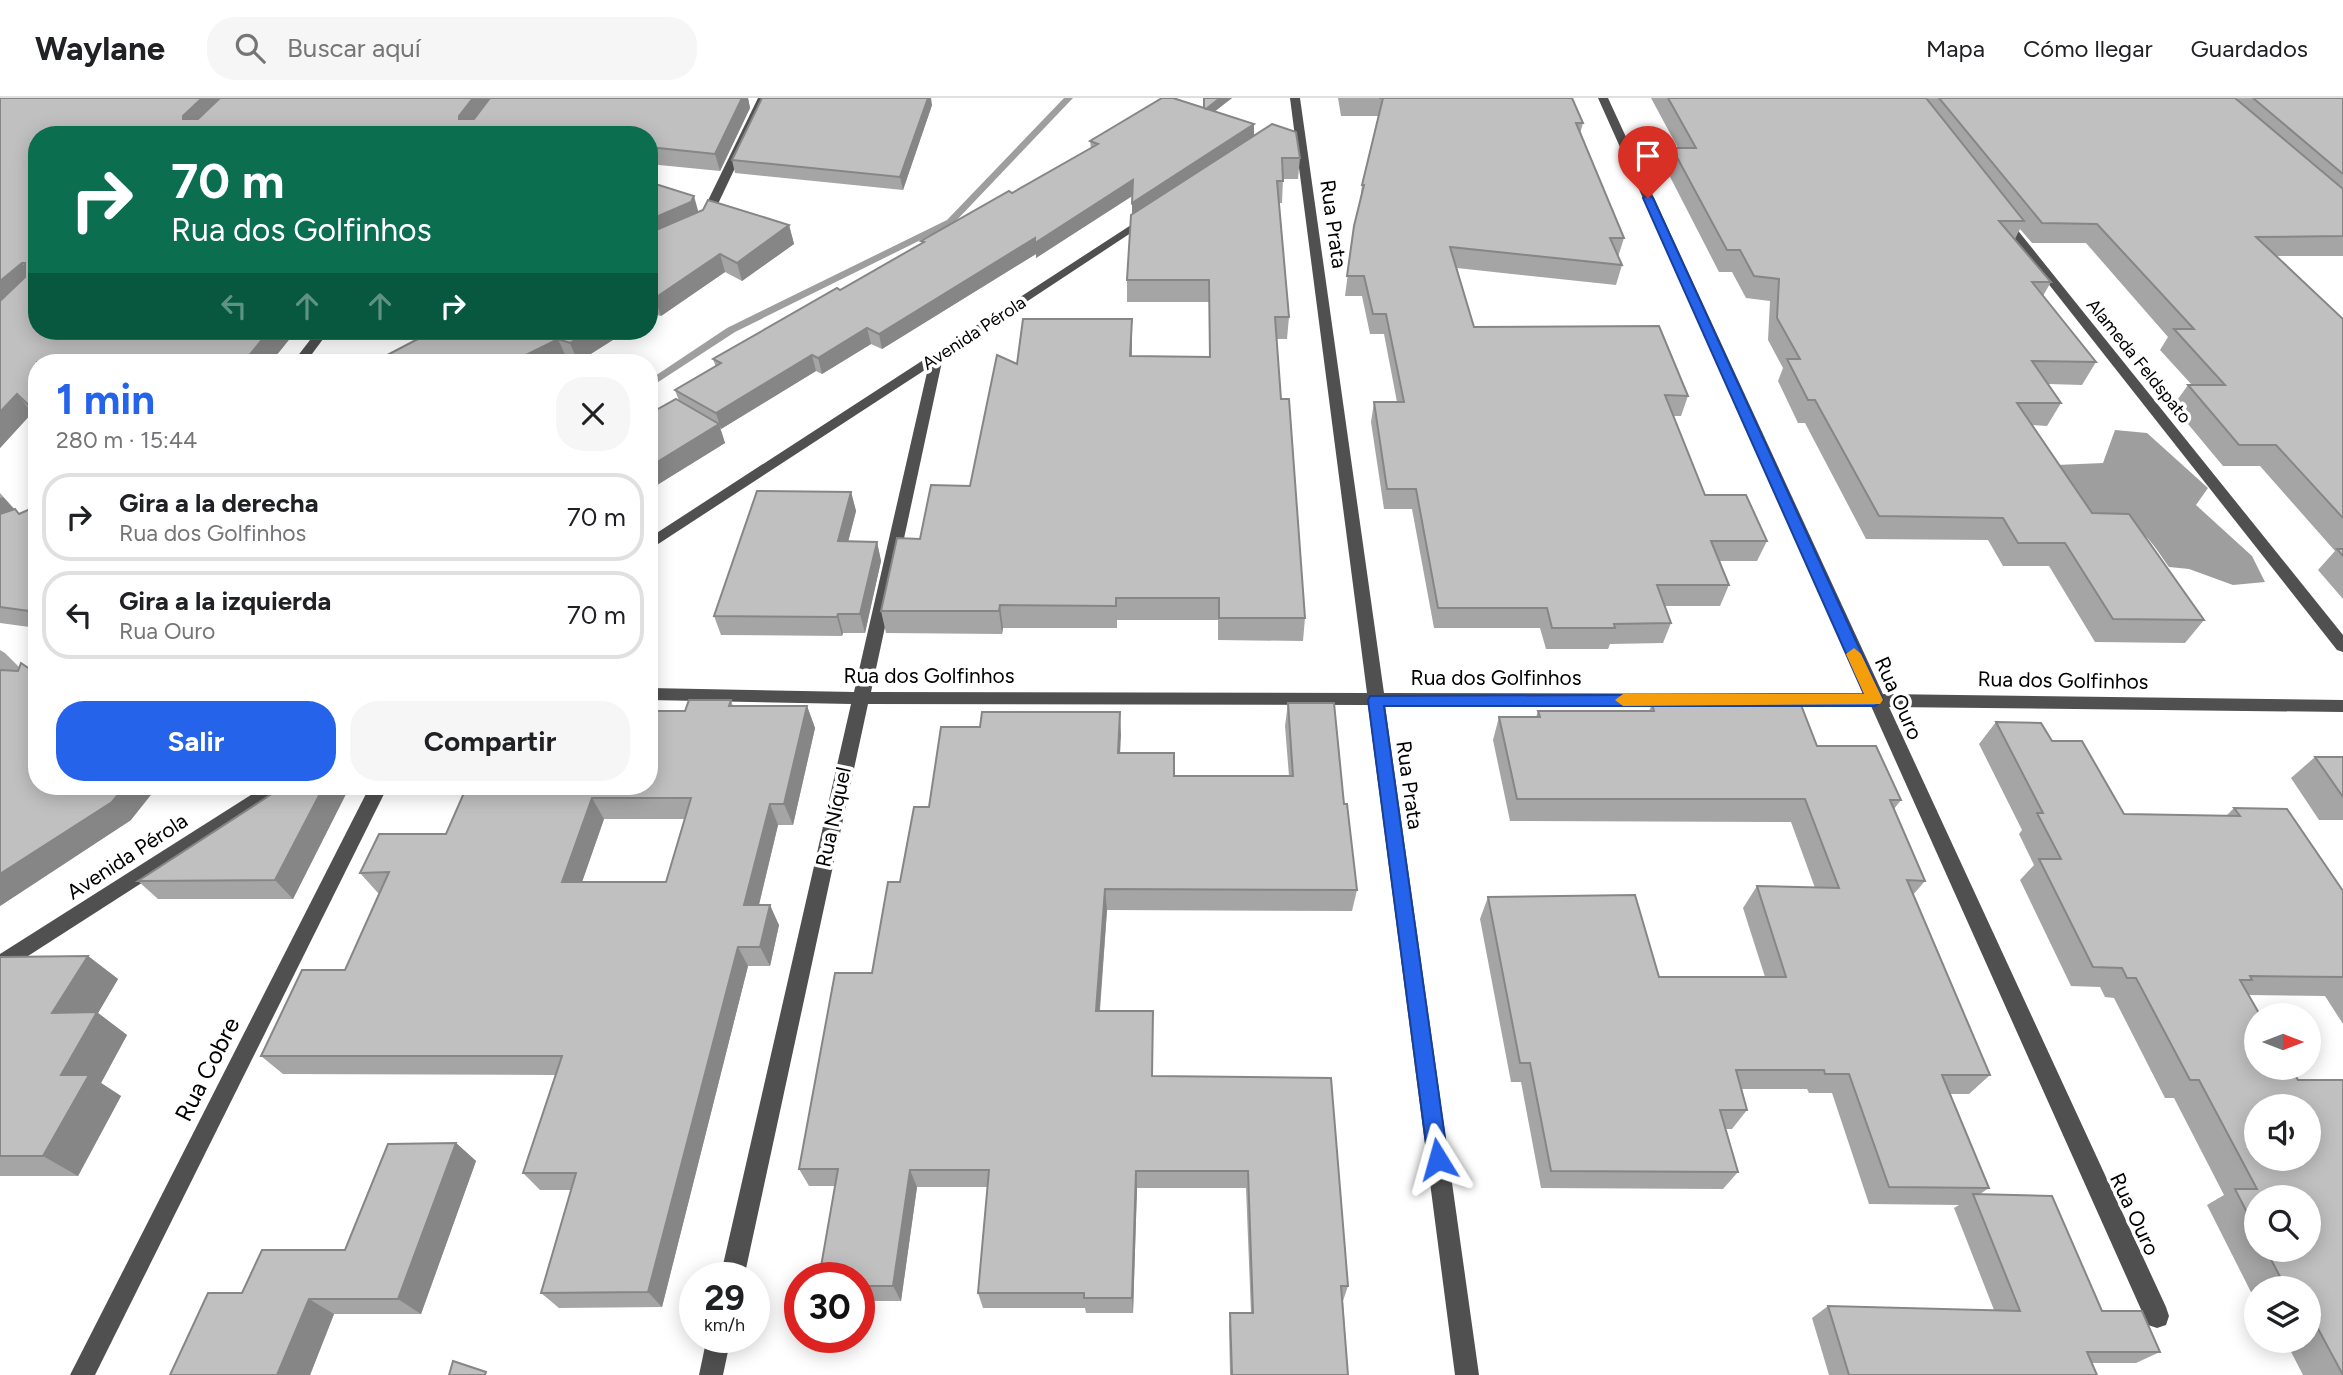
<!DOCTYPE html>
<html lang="es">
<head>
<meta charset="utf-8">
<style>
	body { margin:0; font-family:Figtree,sans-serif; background:#f6f6f6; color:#202124; height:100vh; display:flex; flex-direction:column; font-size:26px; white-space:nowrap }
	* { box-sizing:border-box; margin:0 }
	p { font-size:23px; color:#757577 }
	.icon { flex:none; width:38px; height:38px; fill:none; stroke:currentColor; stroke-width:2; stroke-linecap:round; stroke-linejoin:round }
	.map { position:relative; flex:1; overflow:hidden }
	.sheet { position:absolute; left:28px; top:256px; width:630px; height:441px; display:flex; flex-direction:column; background:#fff; border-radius:28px; box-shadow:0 4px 18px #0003 }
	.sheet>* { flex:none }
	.banner { position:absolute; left:28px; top:28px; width:630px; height:214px; border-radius:28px; box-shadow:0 4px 18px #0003; background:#0b6e4f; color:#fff; overflow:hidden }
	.needle { width:46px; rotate:90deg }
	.buttons { position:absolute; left:2244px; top:905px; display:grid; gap:14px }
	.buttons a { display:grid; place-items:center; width:77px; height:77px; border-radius:50%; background:#fff; box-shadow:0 4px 18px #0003; font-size:35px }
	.speed { position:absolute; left:679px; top:1164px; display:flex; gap:14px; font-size:35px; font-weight:700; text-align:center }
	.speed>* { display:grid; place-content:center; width:91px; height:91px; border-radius:50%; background:#fff; box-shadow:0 4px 18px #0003; line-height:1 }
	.speed small { font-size:18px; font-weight:400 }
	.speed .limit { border:10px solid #d22; background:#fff; color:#111 }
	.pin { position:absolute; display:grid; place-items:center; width:60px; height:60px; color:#fff; margin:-72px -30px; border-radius:50% 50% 50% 0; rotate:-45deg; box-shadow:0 0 7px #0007 }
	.pin .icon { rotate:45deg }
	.me { position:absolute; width:77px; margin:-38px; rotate:352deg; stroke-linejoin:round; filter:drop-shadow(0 0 5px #0008) }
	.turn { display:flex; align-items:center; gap:24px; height:147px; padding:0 28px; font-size:32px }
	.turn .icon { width:91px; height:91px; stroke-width:2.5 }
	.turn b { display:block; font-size:49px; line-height:60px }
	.lanes { display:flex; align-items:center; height:66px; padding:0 28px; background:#0003; justify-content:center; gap:35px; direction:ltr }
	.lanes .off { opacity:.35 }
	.round { display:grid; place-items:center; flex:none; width:74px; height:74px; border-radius:28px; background:#f6f6f6 }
	.head { display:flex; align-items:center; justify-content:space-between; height:119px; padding:0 28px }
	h1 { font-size:42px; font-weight:700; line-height:52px; color:#2563eb }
	.cta { display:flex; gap:14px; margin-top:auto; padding:14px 28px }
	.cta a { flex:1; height:80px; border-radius:28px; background:#2563eb; color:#fff; font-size:28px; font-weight:700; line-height:80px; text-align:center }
	.cta a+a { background:#f6f6f6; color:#202124 }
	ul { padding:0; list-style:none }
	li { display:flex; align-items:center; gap:21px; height:88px; margin:0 14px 10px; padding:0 14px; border:4px solid #e0e0e0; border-radius:28px }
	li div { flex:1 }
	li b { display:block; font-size:26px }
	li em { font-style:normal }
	header { display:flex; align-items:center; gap:42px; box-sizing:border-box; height:98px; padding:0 35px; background:#fff; border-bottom:2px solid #e0e0e0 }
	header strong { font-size:33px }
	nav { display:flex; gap:38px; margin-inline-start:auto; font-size:24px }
	.search { width:490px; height:63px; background:#f6f6f6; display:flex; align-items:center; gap:18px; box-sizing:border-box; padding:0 24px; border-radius:28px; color:#757577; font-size:26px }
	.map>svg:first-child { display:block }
	.water { fill:#9e9e9e }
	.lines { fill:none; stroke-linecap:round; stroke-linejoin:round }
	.stream { fill:#9e9e9e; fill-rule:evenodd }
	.minor { fill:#505050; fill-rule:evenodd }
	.wall { fill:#a5a5a5; fill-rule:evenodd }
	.shaded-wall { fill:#868686 }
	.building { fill:#c0c0c0; stroke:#868686; stroke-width:2; fill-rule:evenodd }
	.route { fill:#2563eb; stroke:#184099; stroke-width:2 }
	.slow { fill:#f59e0b }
	.labels { text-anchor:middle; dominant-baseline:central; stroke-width:7; stroke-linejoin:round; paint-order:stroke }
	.far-street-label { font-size:18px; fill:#000; stroke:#fff }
	.street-label { font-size:21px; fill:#000; stroke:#fff }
	.near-street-label { font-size:24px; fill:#000; stroke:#fff }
</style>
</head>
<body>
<header>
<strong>Waylane</strong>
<div class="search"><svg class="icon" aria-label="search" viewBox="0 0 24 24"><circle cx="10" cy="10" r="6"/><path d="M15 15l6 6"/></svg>Buscar aquí</div>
<nav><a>Mapa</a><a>Cómo llegar</a><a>Guardados</a></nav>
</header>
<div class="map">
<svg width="2343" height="1277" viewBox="0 0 2343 1277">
	<rect width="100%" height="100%" fill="#fff"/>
	<!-- water -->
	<path class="water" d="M2115,332L2147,335L2208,390L2196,407L2252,458L2265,484L2233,487L2189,471L2169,469C2139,425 2140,428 2088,421L2080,396L2062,386L2056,367L2103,365Z"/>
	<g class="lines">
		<!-- stream -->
		<polygon class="stream" points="1064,0 1073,0 953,126 735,234 649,290 649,282 727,230 947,122"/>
		<!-- minor -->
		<g class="minor">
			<polygon points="758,0 768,0 709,125 699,127 697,125"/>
			<polygon points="1290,0 1300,0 1384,595 1865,596 1598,0 1608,0 1883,596 2343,602 2343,614 1889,609 2166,1209 2169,1218 2166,1227 2157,1230 2148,1227 1871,608 1385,607 1479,1277 1455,1277 1368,607 868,606 744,1180 720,1180 851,606 649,602 649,590 854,594 928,270 649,452 649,440 1148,116 1154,119 1152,121 943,259 871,594 1367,595"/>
			<polygon points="1999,119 2007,119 2343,537 2343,554 2337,552 1999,123"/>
			<polygon points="317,233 329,233 306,264 293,264"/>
			<polygon points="265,688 288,688 285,693 0,876 0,856"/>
			<polygon points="370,688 388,688 95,1277 70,1277"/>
			<polygon points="707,1239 731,1239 723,1277 699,1277"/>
		</g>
	</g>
	<!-- wall -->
	<g class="wall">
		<polygon points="0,0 748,0 750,10 720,73 649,66 649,37 37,37 296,233 271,264 37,264 37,319 32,315 0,350"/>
		<polygon points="1204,0 1232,0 1214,13 1254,37 1300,60 1298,81 1283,81 1282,105 1279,105 1289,219 1287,241 1277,241 1281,301 1305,520 1303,543 1218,542 1218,522 1117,522 1117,530 1003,530 1002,536 886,535 881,513 920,441 970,388 1017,266 1132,244 1132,258 1209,259 1209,204 1127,204 1127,182 1132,116 1132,97 1036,160 1036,156 882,251 871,246 822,276 816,273 721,331 720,330 725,345 649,392 649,316 679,303 675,292 716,269 713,261 840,192 922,146 921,143 1012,95 1091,50 1090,43 1204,10"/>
		<polygon points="1338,0 1572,0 1583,25 1580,36 1624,140 1618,159 1622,167 1616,187 1457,170 1474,229 1688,298 1681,318 1673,318 1705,397 1767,443 1757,463 1719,463 1729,487 1720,508 1665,508 1671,525 1663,545 1610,546 1608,551 1546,551 1540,530 1434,530 1412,411 1384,411 1371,324 1374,304 1397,304 1384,236 1370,236 1362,198 1345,198 1354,128 1360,104 1362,87 1378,18 1341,18"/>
		<polygon points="1651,0 2343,0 2343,158 2277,158 2343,221 2343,501 2318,472 2335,453 2260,368 2223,368 2173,308 2188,287 2192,287 2160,252 2168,239 2086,145 2032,145 2020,131 2015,141 2051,184 2043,198 2096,264 2082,287 2048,286 2061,305 2047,328 2032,327 2092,415 2204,522 2185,545 2095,544 2049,468 2003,468 1988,442 1866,441 1805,325 1798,325 1778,283 1783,270 1768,242 1770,203 1746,200 1732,174 1719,174 1666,71 1672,50 1678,50"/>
		<polygon points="932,7 903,92 735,75 732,62"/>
		<polygon points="649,84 699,114 789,127 794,146 742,183 725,174 661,218 654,216 649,218"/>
		<polygon points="421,233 627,233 578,264 566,259 426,236"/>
		<polygon points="851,394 856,413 848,444 877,444 881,463 865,535 843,535 842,538 721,537 714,518"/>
		<polygon points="0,395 19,416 37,408 37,530 0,525"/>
		<polygon points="0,552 5,555 19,569 131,722 0,808"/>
		<path d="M731,602L733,608H807L815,630L793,727H778L759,807L779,827L770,868H748L662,1209L559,1210L541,1195L571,1092H540L523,1075L555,977L283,976L261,958L345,872L380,795H378L360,775L446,736L685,613ZM604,721H685L666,784H582Z"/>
		<polygon points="1288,605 1344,706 1357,792 1352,813 1107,812 1100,913 1153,913 1153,978 1331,980 1348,1188 1343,1203 1348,1277 1230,1277 1229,1229 1230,1215 1251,1215 1246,1090 1137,1090 1133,1215 1086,1215 1085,1210 983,1210 978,1195 988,1089 917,1089 901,1203 859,1203 859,1180 835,1088 809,1088 799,1071 872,875 900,784 980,629 1120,614 1120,655 1174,678 1289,678 1285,628"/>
		<polygon points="1652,606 1817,648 1901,702 1894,711 1925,783 1913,797 1990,977 1969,996 1950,996 1989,1090 1980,1096 2102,1213 2160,1254 2136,1265 2091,1265 2097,1277 1829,1277 1812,1220 1828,1208 1994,1212 1954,1110 1959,1107 1869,1106 1832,995 1809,995 1807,991 1742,991 1747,1012 1732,1031 1726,1031 1738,1074 1723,1091 1541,1090 1521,984 1511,984 1480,821 1488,799 1659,879 1765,879 1743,810 1757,788 1815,790 1791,724 1510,723 1493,642 1499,619 1536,619 1538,613 1649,613"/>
		<path d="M1996,624L2052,643L2124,716L2226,718L2234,710L2343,793V926L2325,898L2249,897L2343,1277H2303L2285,1242H2308V1190H2256V1204L2207,1107L2224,1097L2174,1000H2165L2114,900L2105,899L2100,889L2071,888L2020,782L2034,767L2019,736L2022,732L1979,646ZM2256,1099L2308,1152H2256Z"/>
		<polygon points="2315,659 2343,659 2343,722 2319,722 2291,680"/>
		<polygon points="284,688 350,688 293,801 158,801 138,783"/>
		<polygon points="88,858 118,881 98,915 127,937 101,985 121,998 78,1078 0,1078 0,859"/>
		<polygon points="456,1045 476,1063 421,1216 334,1216 310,1277 170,1277 242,1195 345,1152"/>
	</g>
	<!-- shaded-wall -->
	<g class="shaded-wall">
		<polygon points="202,0 229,0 193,35 183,21 183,18"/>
		<polygon points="473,0 493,0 466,35 459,21 459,18"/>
		<polygon points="742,0 748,0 750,10 720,73 715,56"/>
		<polygon points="928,0 931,0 932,7 903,92 900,79"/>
		<polygon points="1220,0 1232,0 1204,22 1204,12"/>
		<polygon points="1254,26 1254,41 1132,121 1132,105"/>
		<polygon points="1133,82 1134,97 1036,160 1036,156 882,251 879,236 1035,140"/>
		<polygon points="694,98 699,116 649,143 649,122"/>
		<polygon points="789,127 794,146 742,183 737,165"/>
		<polygon points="720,156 725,174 661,218 655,200"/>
		<polygon points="22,165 35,183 0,214 0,183"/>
		<polygon points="649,203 654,216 649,218"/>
		<polygon points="1132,221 1132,244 1131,280 1130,258"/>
		<polygon points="867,230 871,246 822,276 818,260"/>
		<polygon points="269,233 296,233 271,264 244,264"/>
		<polygon points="590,233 627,233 578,264 570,245"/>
		<polygon points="558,241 566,259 557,264 512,264"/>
		<polygon points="812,257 816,273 721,331 716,315"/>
		<polygon points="17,296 32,315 0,350 0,314"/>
		<polygon points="719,326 725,345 649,392 649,369"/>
		<polygon points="851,394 856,413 843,463 838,443"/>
		<polygon points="3,399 20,418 0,427 0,400"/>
		<polygon points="877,444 881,463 865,535 860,516"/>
		<polygon points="1000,507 1003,530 1002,536 999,513"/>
		<polygon points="838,516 843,535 842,538 837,519"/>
		<polygon points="807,608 815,630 793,727 784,706"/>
		<polygon points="1120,614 1121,637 1119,677 1118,655"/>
		<polygon points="125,688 158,688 131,722 0,808 0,776"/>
		<polygon points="324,688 350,688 293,801 275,782"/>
		<polygon points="592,700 604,721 575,804 562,784"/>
		<polygon points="770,706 778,727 754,827 744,807"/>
		<polygon points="1105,791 1107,812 1098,932 1096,913"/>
		<polygon points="770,807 779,827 770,868 760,849"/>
		<polygon points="738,849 748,868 662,1209 648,1194"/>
		<polygon points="88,858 118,881 98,915 127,937 101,985 121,998 78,1078 43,1058 52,915"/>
		<polygon points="456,1045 476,1063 421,1216 398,1201"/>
		<polygon points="910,1072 917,1089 901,1203 893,1188"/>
		<polygon points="1136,1073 1137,1090 1133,1215 1132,1200"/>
		<polygon points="309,1201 334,1216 310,1277 277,1277"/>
	</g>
	<!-- building -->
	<g class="building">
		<polygon points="0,0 202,0 183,18 183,21 198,21 220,0 473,0 459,18 459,21 474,21 490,0 742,0 715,56 649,49 649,37 37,37 37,233 269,233 244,264 37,264 37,315 17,296 0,314 0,203 25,179 25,165 22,165 0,183"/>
		<polygon points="762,0 928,0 900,79 732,62"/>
		<polygon points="1162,0 1173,0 1254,26 1132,105 1133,82 1035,145 1035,140 879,236 867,230 818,260 812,257 716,315 675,292 721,265 713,261 837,190 840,192 924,144 921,143 1009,93 1012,95 1098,46 1090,43"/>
		<polygon points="1204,0 1220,0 1206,11 1204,10"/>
		<polygon points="1379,0 1572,0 1583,25 1576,25 1624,140 1610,140 1622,167 1450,149 1474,229 1659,228 1688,298 1665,297 1705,397 1746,397 1767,443 1711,443 1729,487 1657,487 1671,525 1614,526 1615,530 1552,530 1547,510 1438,510 1416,391 1387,391 1374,304 1404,304 1386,216 1373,216 1364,178 1347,178 1354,128 1364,87 1362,87 1383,0"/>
		<polygon points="1668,0 1926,0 2024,123 1999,123 2051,184 2032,184 2096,264 2032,263 2061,305 2017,305 2092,415 2129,416 2204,522 2113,521 2065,445 2018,445 2003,420 1879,418 1815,302 1808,302 1787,261 1800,261 1777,220 1779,181 1754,178 1740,152 1727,152 1672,50 1696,50"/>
		<polygon points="1939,0 2235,0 2343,91 2343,138 2256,139 2343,221 2343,420 2276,347 2239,347 2188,287 2225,287 2174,231 2194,231 2097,126 2042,125"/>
		<polygon points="2253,0 2343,0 2343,76"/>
		<polygon points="1272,26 1296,34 1300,60 1282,60 1283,83 1277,83 1289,219 1275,219 1281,301 1289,301 1305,520 1219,520 1219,500 1116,500 1116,508 1000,507 999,513 881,513 897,440 920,441 931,387 970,388 997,257 1017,266 1023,221 1132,221 1130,258 1210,259 1209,182 1127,182 1131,117"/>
		<polygon points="649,84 694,98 691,104 649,122"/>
		<polygon points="708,102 789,127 737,165 720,156 655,200 649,198 649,135 703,112"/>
		<polygon points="433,233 590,233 570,245 558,241 512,264 374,264"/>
		<polygon points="676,301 719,326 649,369 649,316"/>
		<polygon points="757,393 851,394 838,443 877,444 860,516 838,516 837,519 714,518"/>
		<polygon points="37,408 37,514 0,509 0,416 15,411 19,416"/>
		<polygon points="2337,451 2343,451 2343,458"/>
		<polygon points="21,565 37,576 37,688 125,688 112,704 0,776 0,572 18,573"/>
		<path d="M689,602H731L729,608H807L784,706H770L744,807H770L760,849H738L648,1194L541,1195L576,1075H523L562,958H261L302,872H345L389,774L360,775L379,736H446L467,688H649V613H685ZM592,700H691L666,784H562Z"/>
		<polygon points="1288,605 1334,605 1344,706 1347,706 1357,792 1105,791 1096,913 1153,913 1152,978 1331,980 1348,1188 1341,1188 1348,1277 1232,1277 1230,1215 1253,1215 1248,1073 1136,1073 1132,1200 1084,1200 1084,1195 978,1195 989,1072 910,1072 893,1188 859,1188 859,1180 819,1180 838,1071 799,1071 835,875 872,875 888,784 900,784 914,709 929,709 941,629 980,629 982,614 1120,614 1118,655 1174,655 1174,678 1293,678"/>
		<polygon points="1652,606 1801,607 1817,648 1876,648 1901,702 1890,702 1925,783 1907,782 1990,977 1942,977 1989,1090 1889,1089 1849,976 1825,976 1824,972 1736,972 1747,1012 1720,1012 1738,1074 1551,1073 1530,965 1520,965 1488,799 1635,797 1659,879 1786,879 1757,788 1839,790 1805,701 1517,701 1499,619 1540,619 1538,613 1654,613"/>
		<path d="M1996,624L2041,625L2052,643H2082L2124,716L2240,718L2234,710L2287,711L2343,793V879L2250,878L2252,882H2240L2260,917H2256V970H2291L2298,982H2343V1277L2308,1212V1190H2286L2266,1152H2308V1099H2256V1132L2235,1091H2257L2199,982H2190L2136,880H2127L2122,870L2093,869L2039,761H2061L2037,715H2043ZM2256,1008H2308V1060H2256Z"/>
		<polygon points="2315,659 2343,659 2343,699"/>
		<polygon points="284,688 324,688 275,782 138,783"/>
		<polygon points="88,858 52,915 97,914 61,977 89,977 43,1058 0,1058 0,859"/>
		<polygon points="456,1045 398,1201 309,1201 277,1277 170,1277 208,1195 242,1195 262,1152 345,1152 388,1046"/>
		<polygon points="1973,1096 2052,1098 2102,1213 2142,1213 2160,1254 2087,1254 2097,1277 1849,1277 1828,1208 2020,1213"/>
		<polygon points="453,1263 486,1274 485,1277 449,1277"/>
	</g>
	<!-- route -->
	<polygon class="route" points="1648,97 1653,100 1883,602 1875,608 1384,608 1448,1061 1445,1068 1438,1071 1431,1068 1428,1061 1368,602 1370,598 1864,596 1643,100"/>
	<!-- slow -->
	<polygon class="slow" points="1854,550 1861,556 1883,602 1880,606 1623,608 1615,602 1623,596 1864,596 1846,556"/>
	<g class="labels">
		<!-- far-street labels -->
		<g class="far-street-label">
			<text transform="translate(974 235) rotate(-33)">Avenida Pérola</text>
			<text transform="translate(2139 263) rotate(51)">Alameda Feldspato</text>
		</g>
		<!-- street labels -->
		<g class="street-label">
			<text transform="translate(1334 126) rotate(82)">Rua Prata</text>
			<text x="929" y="577">Rua dos Golfinhos</text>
			<text x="1496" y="579">Rua dos Golfinhos</text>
			<text transform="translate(2063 582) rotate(1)">Rua dos Golfinhos</text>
			<text transform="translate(1899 600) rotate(66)">Rua Ouro</text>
			<text transform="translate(1410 687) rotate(82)">Rua Prata</text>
			<text transform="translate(833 719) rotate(-78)">Rua Níquel</text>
			<text transform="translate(127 758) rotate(-33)">Avenida Pérola</text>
			<text transform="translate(2135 1116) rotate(65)">Rua Ouro</text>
		</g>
		<!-- near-street labels -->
		<g class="near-street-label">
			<text transform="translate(207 971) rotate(-63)">Rua Cobre</text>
		</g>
	</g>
</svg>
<div class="buttons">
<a><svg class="needle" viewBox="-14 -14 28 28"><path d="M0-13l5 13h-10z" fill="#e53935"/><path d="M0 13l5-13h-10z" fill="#757577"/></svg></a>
<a><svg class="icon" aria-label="sound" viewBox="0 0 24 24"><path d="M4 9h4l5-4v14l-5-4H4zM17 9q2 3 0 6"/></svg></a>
<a><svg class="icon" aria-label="search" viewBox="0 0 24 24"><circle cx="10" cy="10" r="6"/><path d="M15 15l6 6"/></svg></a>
<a><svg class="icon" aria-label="layers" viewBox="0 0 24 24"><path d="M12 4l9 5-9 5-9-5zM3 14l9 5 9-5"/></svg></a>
</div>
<div class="speed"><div>29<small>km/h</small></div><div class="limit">30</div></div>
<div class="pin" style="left:1648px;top:100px;background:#d93025"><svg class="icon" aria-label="arrive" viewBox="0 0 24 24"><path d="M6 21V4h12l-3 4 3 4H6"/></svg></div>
<svg class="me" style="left:1438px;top:1061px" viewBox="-20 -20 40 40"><path d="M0-17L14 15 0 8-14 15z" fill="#2563eb" stroke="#fff" stroke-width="4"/></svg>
<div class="banner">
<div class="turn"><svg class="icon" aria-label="right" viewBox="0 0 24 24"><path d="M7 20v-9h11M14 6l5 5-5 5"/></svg><div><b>70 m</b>Rua dos Golfinhos</div></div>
<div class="lanes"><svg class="icon off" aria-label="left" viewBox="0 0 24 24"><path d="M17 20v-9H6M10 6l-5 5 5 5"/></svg><svg class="icon off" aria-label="ahead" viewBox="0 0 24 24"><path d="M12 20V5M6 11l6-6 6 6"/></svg><svg class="icon off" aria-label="ahead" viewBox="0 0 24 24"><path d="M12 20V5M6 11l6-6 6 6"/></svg><svg class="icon" aria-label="right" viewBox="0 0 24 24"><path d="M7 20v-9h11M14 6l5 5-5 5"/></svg></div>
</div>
<section class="sheet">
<div class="head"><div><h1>1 min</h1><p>280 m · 15:44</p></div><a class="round"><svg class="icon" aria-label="close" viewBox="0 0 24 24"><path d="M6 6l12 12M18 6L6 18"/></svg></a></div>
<ul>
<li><svg class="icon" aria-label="right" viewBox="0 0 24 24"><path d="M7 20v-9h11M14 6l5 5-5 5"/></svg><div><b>Gira a la derecha</b><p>Rua dos Golfinhos</p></div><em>70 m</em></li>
<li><svg class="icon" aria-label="left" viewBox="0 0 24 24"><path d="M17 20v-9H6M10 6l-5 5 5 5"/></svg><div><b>Gira a la izquierda</b><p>Rua Ouro</p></div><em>70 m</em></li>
</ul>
<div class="cta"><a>Salir</a><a>Compartir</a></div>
</section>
</div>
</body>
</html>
